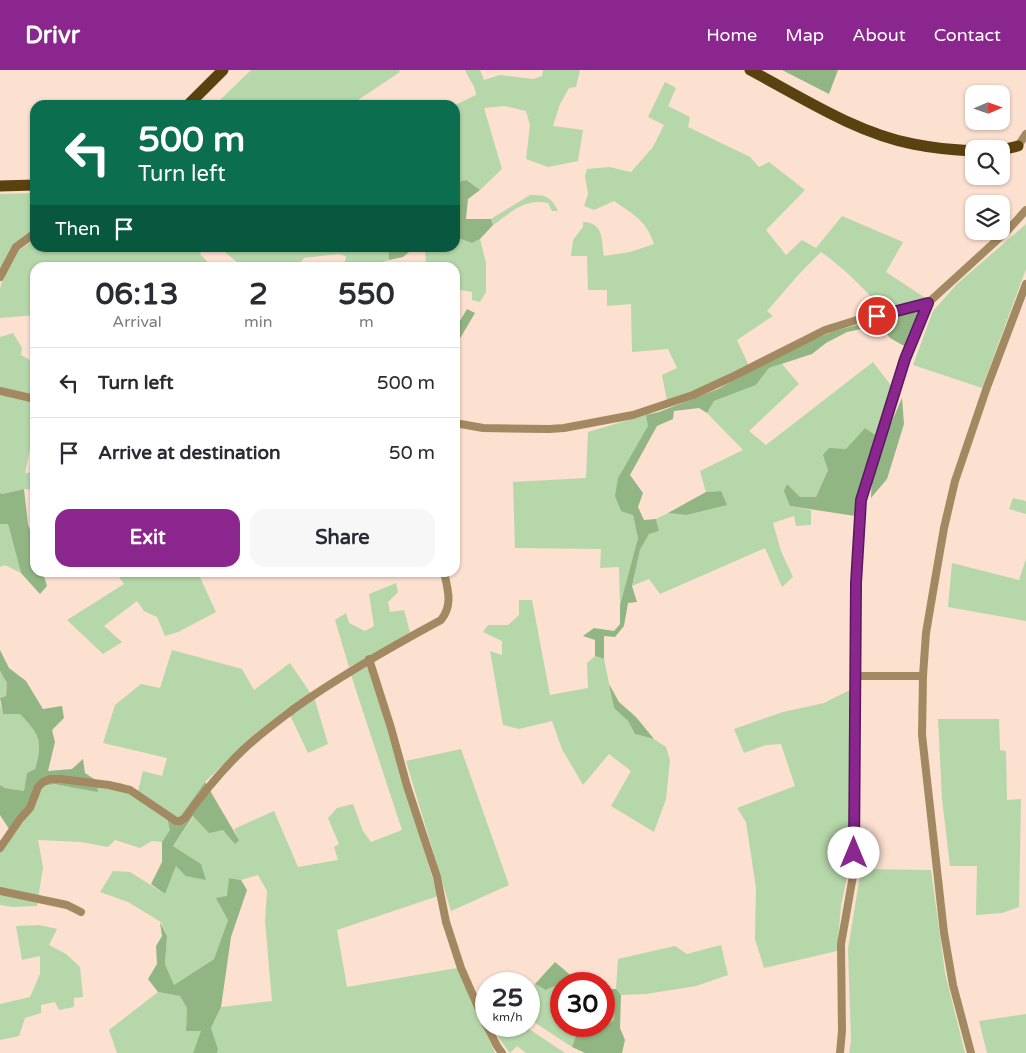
<!DOCTYPE html>
<html lang="en">
<head>
<meta charset="utf-8">
<style>
	body { margin:0; font-family:"Varela Round",sans-serif; background:#f7f7f7; color:#2b2b33; height:100vh; display:flex; flex-direction:column; font-size:19px; white-space:nowrap }
	* { box-sizing:border-box; margin:0 }
	p { font-size:16px; color:#7c7c81 }
	.icon { flex:none; width:28px; height:28px; fill:none; stroke:currentColor; stroke-width:2; stroke-linecap:round; stroke-linejoin:round }
	.map { position:relative; flex:1; overflow:hidden }
	.panel { position:absolute; left:30px; top:192px; width:430px; height:315px; display:flex; flex-direction:column; background:#fff; border-radius:15px; box-shadow:0 1px 4px #0004 }
	.panel>* { flex:none }
	.guide { position:absolute; left:30px; top:30px; width:430px; height:152px; border-radius:15px; box-shadow:0 1px 4px #0004; background:#0b6e4f; color:#fff; overflow:hidden }
	.needle { width:32px; rotate:88deg }
	.controls { position:absolute; left:965px; top:15px; display:grid; gap:10px }
	.controls a { display:grid; place-items:center; width:45px; height:45px; border-radius:10px; background:#fff; box-shadow:0 1px 4px #0004; font-size:25px }
	.speed { position:absolute; left:475px; top:902px; display:flex; gap:10px; font-size:25px; font-weight:700; text-align:center }
	.speed>* { display:grid; place-content:center; width:65px; height:65px; border-radius:50%; background:#fff; box-shadow:0 1px 4px #0004; line-height:1 }
	.speed small { font-size:12px; font-weight:400 }
	.speed .limit { border:8px solid #d22; background:#fff; color:#111 }
	.pin { position:absolute; display:grid; place-items:center; width:42px; height:42px; color:#fff; margin:-21px; border:2px solid #fff; border-radius:50%; box-shadow:0 1px 5px #0007 }
	.me { position:absolute; width:55px; margin:-28px; rotate:0deg; stroke-linejoin:round; filter:drop-shadow(0 0 4px #0008) }
	.turn { display:flex; align-items:center; gap:18px; height:105px; padding:0 25px; font-size:22px }
	.turn .icon { width:65px; height:65px; stroke-width:2.5 }
	.turn b { display:block; font-size:35px; line-height:42px }
	.then { display:flex; align-items:center; height:48px; padding:0 25px; background:#0003; gap:10px; font-size:19px }
	.eta { display:flex; justify-content:space-evenly; align-items:center; height:85px; text-align:center }
	.eta b { font-size:30px; font-weight:700; line-height:35px }
	.primary-button { display:flex; gap:10px; margin-top:auto; padding:10px 25px }
	.primary-button a { flex:1; height:58px; border-radius:15px; background:#8a268e; color:#fff; font-size:20px; font-weight:700; line-height:58px; text-align:center }
	.primary-button a+a { background:#f7f7f7; color:#2b2b33 }
	ul { padding:0; list-style:none }
	li { display:flex; align-items:center; gap:15px; height:70px; padding:0 25px; border-top:1px solid #e1e1e2 }
	li div { flex:1 }
	li b { display:block; font-size:19px }
	li em { font-style:normal }
	header { display:flex; align-items:center; gap:30px; box-sizing:border-box; height:70px; padding:0 25px; background:#8a268e; color:#fff }
	header strong { font-size:24px }
	nav { display:flex; gap:28px; margin-inline-start:auto; font-size:18px }
	.map>svg:first-child { display:block }
	.green { fill:#b6d7a9 }
	.forest { fill:#92b683 }
	.lines { fill:none; stroke-linecap:round; stroke-linejoin:round }
	.minor { stroke:#a28961; stroke-width:8 }
	.primary { stroke:#5a4110; stroke-width:11 }
	.route-casing { stroke:#5a195c; stroke-width:12 }
	.route { stroke:#8a268e; stroke-width:9 }
</style>
</head>
<body>
<header>
<strong>Drivr</strong>
<nav><a>Home</a><a>Map</a><a>About</a><a>Contact</a></nav>
</header>
<div class="map">
<svg width="1026" height="983" viewBox="0 0 1026 983">
	<rect width="100%" height="100%" fill="#fce0d0"/>
	<!-- green -->
	<g class="green">
		<polygon points="251,0 399,0 400,2 358,30 362,35 350,35 344,30 330,30 323,35 219,35 217,33"/>
		<path d="M465,0H480L484,10L500,5L533,9L542,6L543,0H580L576,17L569,18L560,34L553,56L583,60L578,91L548,97L526,89L530,55L526,41L505,36L484,38L502,99L480,120L468,110L462,111L455,131V124L459,120L455,116V35L476,25C475,14 469,10 465,0Z"/>
		<path d="M665,12L676,18L668,36L690,47L688,57L750,87L759,97L769,92L805,120L766,160L786,185L802,170L816,178L842,146L903,172L886,202L927,229L884,242C865,219 845,199 821,182L800,203L767,241L773,246L737,270L749,296L707,316L667,331L662,305L677,298L668,279L632,282L631,234L607,236V220H588L587,186H571L573,170L583,157V152C604,153 601,168 604,186L630,182L654,174C646,150 634,145 614,131L594,140L584,136L588,124L585,106L587,99L609,97L631,102L653,77L664,55L648,47Z"/>
		<polygon points="33,123 35,128 35,153 32,161 15,174 0,199 0,124"/>
		<path d="M530,125C545,125 551,126 558,141H552L548,133C524,128 512,142 493,155L491,149Z"/>
		<polygon points="1026,154 1026,199 982,318 913,295 933,241 957,214"/>
		<polygon points="455,167 472,173 480,169 486,193 486,222 480,232 472,230 472,222 455,219 455,198 426,197 425,178 455,178"/>
		<polygon points="35,169 35,178 203,178 200,184 207,191 202,197 114,197 110,193 97,197 35,198 35,245 0,248 0,219 3,208 18,181"/>
		<polygon points="220,178 391,178 388,178 389,190 380,193 378,198 344,197 346,186 338,184 304,188 298,196 289,197 236,197 238,193"/>
		<polygon points="13,263 22,278 21,285 35,293 35,325 0,318 0,267"/>
		<polygon points="873,292 893,318 877,366 865,358 828,400 816,427 800,427 790,436 811,440 811,455 796,456 794,446 773,453 781,481 793,507 782,517 765,478 660,524 649,509 632,516 640,480 649,464 659,461 656,449 668,443 686,445 721,421 706,422 700,401 743,380 707,343 714,331 756,315 769,298 782,294 799,314 749,361 766,375"/>
		<polygon points="0,325 35,331 35,354 25,403 35,402 35,420 24,419 1,424 0,423"/>
		<polygon points="646,345 649,355 618,408 633,445 638,468 620,535 619,497 600,498 601,479 515,478 513,412 586,408 588,362"/>
		<polygon points="1013,428 1026,431 1026,444 1009,439"/>
		<polygon points="0,454 8,454 21,503 5,495 0,497"/>
		<polygon points="1026,489 1026,551 948,537 952,493 1019,510"/>
		<polygon points="154,502 198,503 216,542 178,562 165,566 157,547 144,541 137,531 104,556 122,572 103,584 67,550 124,514 116,503"/>
		<path d="M396,513L398,522L388,532L390,542L404,540L410,562C392,577 370,587 349,597L335,550L346,543L349,553L365,561L374,556L369,524Z"/>
		<polygon points="519,530 532,530 550,625 588,618 587,593 595,586 604,589 614,638 628,651 635,664 654,669 666,677 670,690 666,729 654,762 611,736 631,701 609,684 583,715 562,679 552,651 519,659 503,655 490,581 502,585 502,571 483,562 488,555 508,555 519,545"/>
		<polygon points="172,580 242,599 254,620 290,593 315,630 328,674 308,683 287,639 255,664 205,712 162,772 152,771 140,778 115,770 108,777 81,772 38,770 43,797 37,836 13,837 0,835 0,771 27,736 35,717 53,714 98,721 97,711 121,713 138,721 143,701 162,706 167,688 103,673 115,635 141,614 160,618"/>
		<polygon points="368,596 438,826 337,860 347,917 457,898 495,983 217,983 218,979 211,958 221,937 272,931 265,851 267,821 258,805 241,810 229,808 228,850 214,889 174,915 165,894 167,866 161,852 128,832 100,822 113,801 130,802 165,824 176,796 201,794 173,776 194,746 209,762 223,760 239,770 234,759 274,741 298,797 338,790 334,777 339,774 328,748 337,738 353,734 363,761 371,772 402,760 351,605"/>
		<polygon points="0,601 7,613 6,626 0,628"/>
		<polygon points="850,620 849,798 841,836 837,881 764,898 755,869 756,818 746,752 737,738 795,716 781,674 766,675 744,683 734,659 783,642 824,633"/>
		<path d="M0,634L3,644H20C40,665 43,670 35,699L27,703L24,721L5,718L0,715Z"/>
		<polygon points="938,649 999,649 1000,680 1006,681 1007,730 1021,729 1019,837 1002,843 976,845 977,796 950,796 942,729"/>
		<polygon points="461,679 509,815 451,841 406,691"/>
		<polygon points="861,799 931,800 945,903 965,983 849,983 851,971 848,879"/>
		<polygon points="39,855 57,859 49,875 66,884 80,897 83,927 74,928 74,937 59,940 55,932 41,935 41,943 25,948 19,966 0,970 0,934 30,927 40,904 40,886 22,890 16,856"/>
		<polygon points="721,875 728,905 696,916 646,924 621,925 616,919 618,889 675,876 687,884"/>
		<polygon points="562,913 563,914 561,914 561,956 579,956 580,958 572,977 534,952 529,959 565,983 526,983 517,976 510,983 500,970 493,956 529,956 529,919 535,914 547,920"/>
		<polygon points="158,922 180,926 187,938 186,961 202,961 193,983 117,983 109,960"/>
		<polygon points="604,926 615,933 614,950 604,957 589,957 604,956"/>
		<polygon points="1026,944 1026,983 987,983 979,951"/>
	</g>
	<!-- forest -->
	<g class="forest">
		<polygon points="782,0 838,0 829,24"/>
		<polygon points="467,110 480,120 468,129 466,149 491,149 493,155 480,169 472,173 455,167 455,131 461,111"/>
		<polygon points="388,178 414,178 403,187 389,190"/>
		<polygon points="467,239 475,243 455,277 455,259"/>
		<polygon points="910,241 922,241 906,277 890,268 880,255 847,262 826,273 812,284 769,298 756,315 714,331 707,343 699,338 674,341 673,349 657,356 630,405 643,423 638,437 644,450 656,449 659,461 649,464 640,480 632,516 637,532 628,533 624,556 615,567 604,566 604,589 595,586 595,570 583,566 594,558 614,561 620,554 620,535 638,468 633,445 621,441 615,426 618,408 648,356 646,345 659,342 718,319 795,277 834,261"/>
		<path d="M902,328L904,354L887,409L871,428C871,394 889,359 902,328Z"/>
		<polygon points="865,358 877,366 858,421 855,446 790,436 784,421 787,414 800,427 816,427 828,400 823,385 829,378 846,379"/>
		<polygon points="24,419 28,454 35,477 35,502 43,503 47,516 40,524 21,503 8,454 0,454 0,423 2,424"/>
		<polygon points="721,421 727,435 686,445 668,443 706,422"/>
		<path d="M0,580L9,598L26,611L43,639L62,636L64,648L52,660L55,672L48,701L72,699L83,689L85,703L97,711L98,722L54,714L35,717L27,736L9,759L0,745V715L5,718L24,721L27,703L35,699C43,671 40,665 20,644H3L0,628L6,626L7,613L0,601Z"/>
		<polygon points="609,614 619,632 636,647 654,669 635,664 628,651 614,638"/>
		<polygon points="205,712 239,770 235,774 223,760 209,763 193,746 173,776 201,794 206,810 186,806 176,796 165,824 151,814 162,792 162,772 170,760 167,747 180,747"/>
		<polygon points="229,808 241,810 247,820 231,867 221,937 211,958 218,979 217,983 193,983 201,961 186,961 187,938 180,926 158,922 148,909 157,894 156,876 162,866 160,852 167,866 165,894 174,915 214,889 228,850 216,828 227,826"/>
		<polygon points="555,892 581,914 562,913 546,920 535,914"/>
		<polygon points="604,919 616,919 621,925 620,958 625,970 622,983 585,983 572,977 579,958 579,956 604,957 614,950 615,933 604,926"/>
	</g>
	<g class="lines">
		<!-- minor -->
		<g class="minor">
			<polyline points="1018,76 1026,64"/>
			<polyline points="0,207 16,177 35,163"/>
			<polyline points="0,321 35,329"/>
			<polyline points="455,353 483,358 549,359 564,358 633,345 693,325 732,307 825,260 860,249 928,233"/>
			<polyline points="369,589 391,658 407,716 437,807 446,852 461,898 486,955"/>
			<polyline points="856,606 923,606"/>
			<path d="M0,778L20,749L30,738L38,717L43,712L50,709H61L109,715L130,720L176,751H180L185,748C203,723 222,700 244,679C260,664 278,651 295,638C341,605 391,577 441,550C453,535 448,520 444,502"/>
			<polyline points="0,821 67,835 81,842"/>
			<polyline points="487,956 497,976 502,983"/>
			<polyline points="840,983 842,961 841,874 854,800 855,553 861,430 863,419 905,289 928,233 1007,161 1026,140"/>
			<polyline points="971,983 953,915 944,863 922,665 923,606 926,563 935,510 944,458 955,411 987,317 1026,214"/>
		</g>
		<!-- primary -->
		<g class="primary">
			<path d="M750,0C801,27 856,63 913,74C933,78 953,80 974,81"/>
			<polyline points="188,35 223,0"/>
			<polyline points="1001,80 1018,76"/>
			<polyline points="0,116 35,115"/>
		</g>
	</g>
	<g class="lines">
		<!-- route casing -->
		<g class="route-casing">
			<polyline id="route" points="854,783 856,513 861,430 905,289 928,233 877,246"/>
		</g>
		<!-- route -->
		<use href="#route" class="route"/>
	</g>
</svg>
<div class="controls">
<a><svg class="needle" viewBox="-14 -14 28 28"><path d="M0-13l5 13h-10z" fill="#e53935"/><path d="M0 13l5-13h-10z" fill="#7c7c81"/></svg></a>
<a><svg class="icon" aria-label="search" viewBox="0 0 24 24"><circle cx="10" cy="10" r="6"/><path d="M15 15l6 6"/></svg></a>
<a><svg class="icon" aria-label="layers" viewBox="0 0 24 24"><path d="M12 4l9 5-9 5-9-5zM3 14l9 5 9-5"/></svg></a>
</div>
<div class="speed"><div>25<small>km/h</small></div><div class="limit">30</div></div>
<div class="pin" style="left:877px;top:246px;background:#d93025"><svg class="icon" aria-label="arrive" viewBox="0 0 24 24"><path d="M6 21V4h12l-3 4 3 4H6"/></svg></div>
<svg class="me" style="left:854px;top:783px" viewBox="-20 -20 40 40"><circle r="19" fill="#fff"/><path d="M0-13L10 11 0 6-10 11z" fill="#8a268e"/></svg>
<div class="guide">
<div class="turn"><svg class="icon" aria-label="left" viewBox="0 0 24 24"><path d="M17 20v-9H6M10 6l-5 5 5 5"/></svg><div><b>500 m</b>Turn left</div></div>
<div class="then">Then<svg class="icon" aria-label="arrive" viewBox="0 0 24 24"><path d="M6 21V4h12l-3 4 3 4H6"/></svg></div>
</div>
<section class="panel">
<div class="eta">
<div><b>06:13</b><p>Arrival</p></div>
<div><b>2</b><p>min</p></div>
<div><b>550</b><p>m</p></div>
</div>
<ul>
<li><svg class="icon" aria-label="left" viewBox="0 0 24 24"><path d="M17 20v-9H6M10 6l-5 5 5 5"/></svg><div><b>Turn left</b></div><em>500 m</em></li>
<li><svg class="icon" aria-label="arrive" viewBox="0 0 24 24"><path d="M6 21V4h12l-3 4 3 4H6"/></svg><div><b>Arrive at destination</b></div><em>50 m</em></li>
</ul>
<div class="primary-button"><a>Exit</a><a>Share</a></div>
</section>
</div>
</body>
</html>
